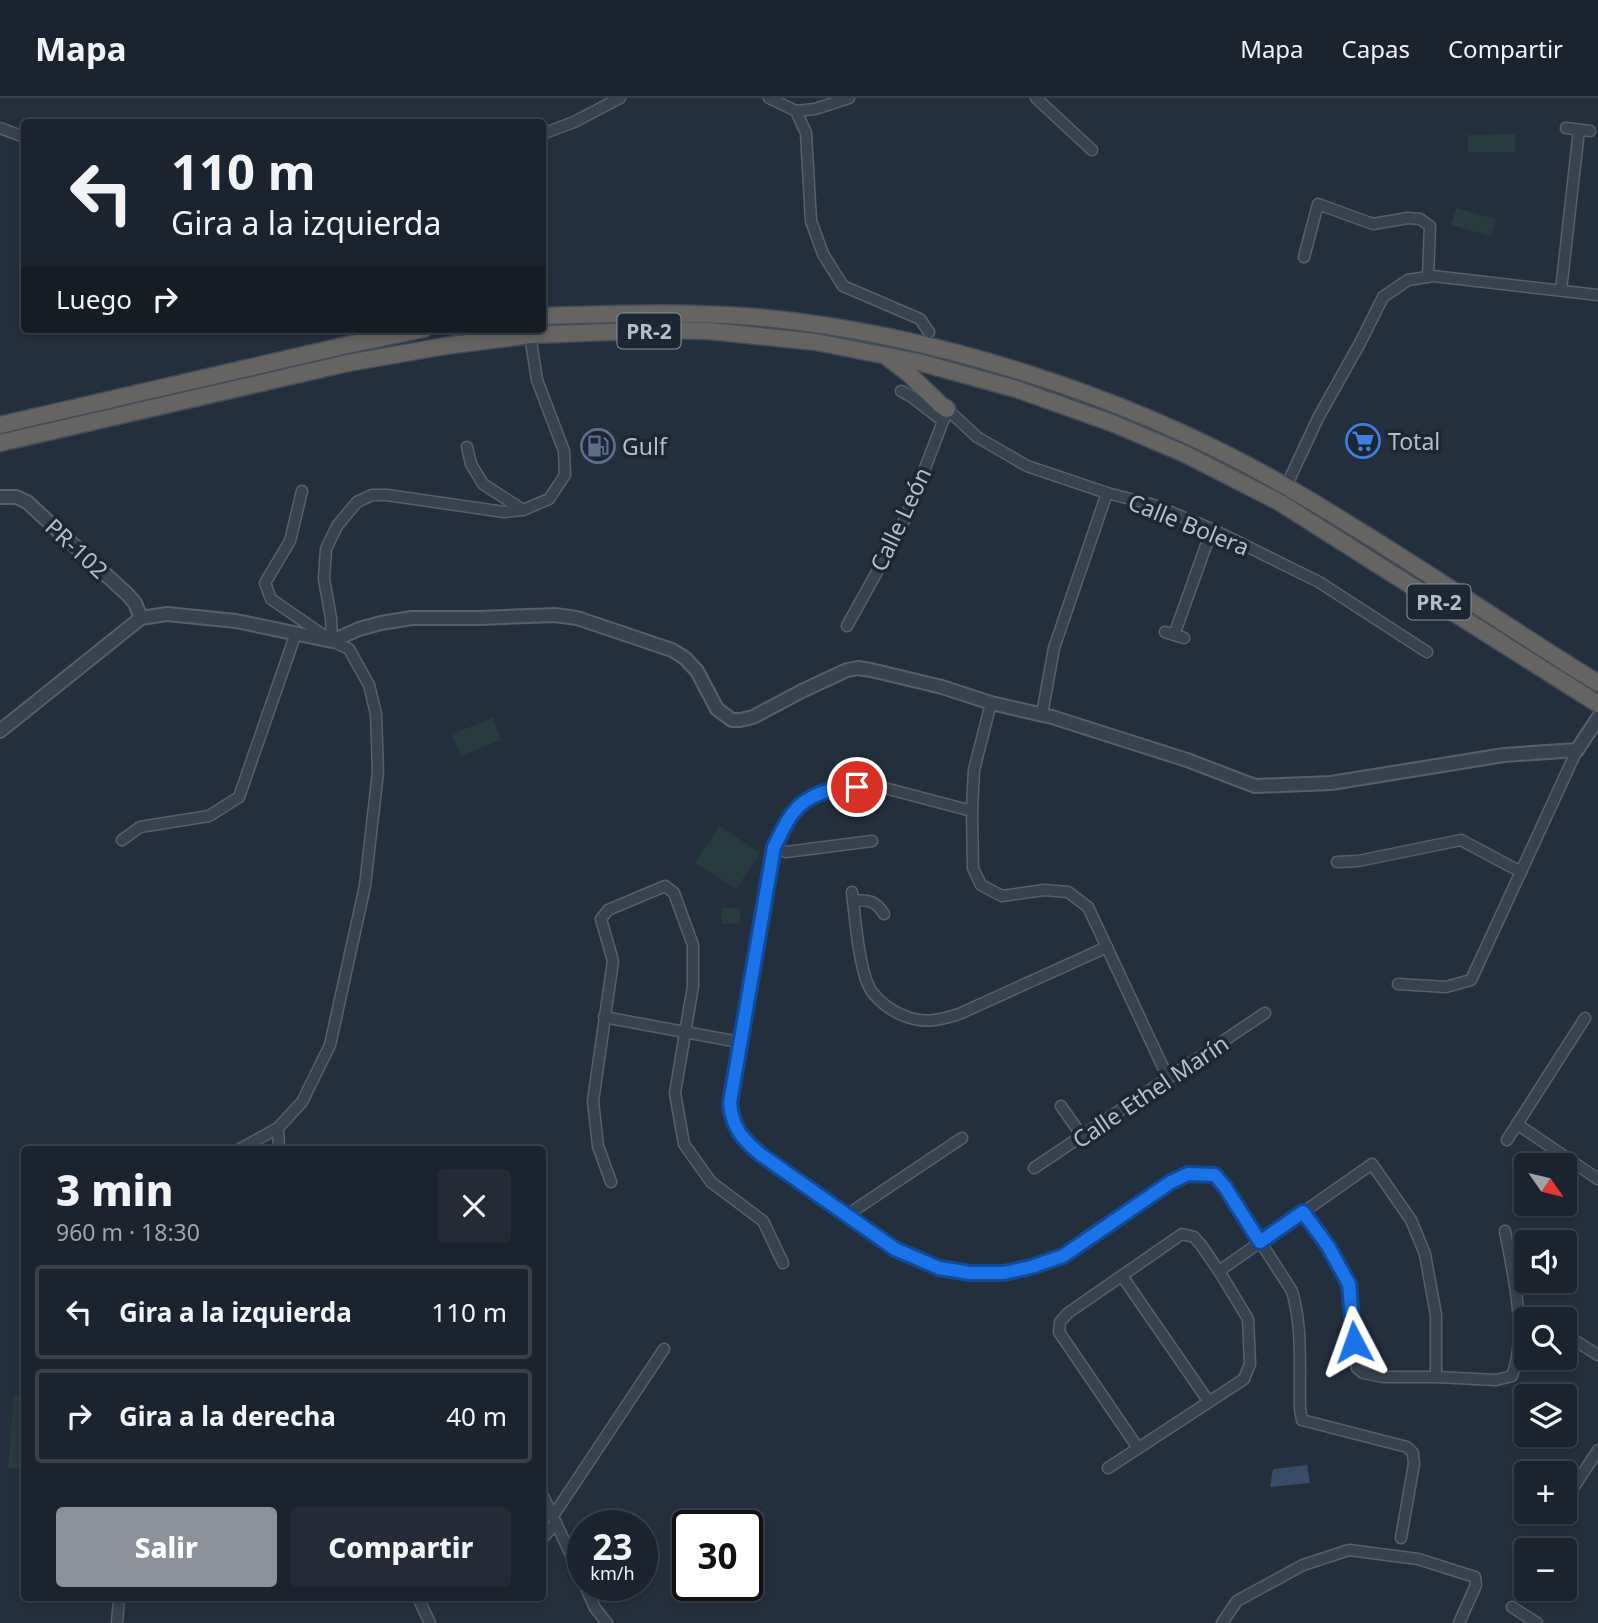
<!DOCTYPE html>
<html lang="es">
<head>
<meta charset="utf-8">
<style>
	body { margin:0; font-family:"Noto Sans",sans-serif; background:#242b36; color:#f1f3f6; height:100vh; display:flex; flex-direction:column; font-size:26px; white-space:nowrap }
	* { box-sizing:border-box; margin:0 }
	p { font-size:23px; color:#a0a4aa }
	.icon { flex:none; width:38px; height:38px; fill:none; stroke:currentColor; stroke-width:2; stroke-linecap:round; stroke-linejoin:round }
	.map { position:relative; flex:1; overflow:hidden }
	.side { position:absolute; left:21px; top:1048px; width:525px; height:455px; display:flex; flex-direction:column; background:#1b232e; border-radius:7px; box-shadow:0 4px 10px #0003,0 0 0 2px #39404a }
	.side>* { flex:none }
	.top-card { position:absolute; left:21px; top:21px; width:525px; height:214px; border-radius:7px; box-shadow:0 4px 10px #0003,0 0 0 2px #39404a; background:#1b232e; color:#f1f3f6; overflow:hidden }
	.needle { width:46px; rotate:124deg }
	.fabs { position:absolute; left:1514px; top:1055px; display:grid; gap:14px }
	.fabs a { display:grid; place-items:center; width:63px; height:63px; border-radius:7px; background:#1b232e; box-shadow:0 4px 10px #0003,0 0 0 2px #39404a; font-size:35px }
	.speed { position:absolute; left:567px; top:1412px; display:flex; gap:14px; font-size:35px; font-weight:700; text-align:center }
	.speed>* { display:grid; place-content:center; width:91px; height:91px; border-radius:50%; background:#1b232e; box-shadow:0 4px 10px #0003,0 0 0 2px #39404a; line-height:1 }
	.speed small { font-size:18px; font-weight:400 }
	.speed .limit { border:4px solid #111; border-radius:10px; background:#fff; color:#111 }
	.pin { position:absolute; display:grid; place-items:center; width:60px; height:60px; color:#fff; margin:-30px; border:4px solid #fff; border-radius:50%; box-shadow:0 2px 7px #0007 }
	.me { position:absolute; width:77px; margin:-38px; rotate:356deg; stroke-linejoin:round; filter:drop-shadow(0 0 5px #0008) }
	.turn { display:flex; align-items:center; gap:24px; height:147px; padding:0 35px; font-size:32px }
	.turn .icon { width:91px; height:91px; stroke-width:2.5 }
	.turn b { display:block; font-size:49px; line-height:60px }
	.then { display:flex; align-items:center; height:66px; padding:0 35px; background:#0003; gap:14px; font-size:26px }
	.round { display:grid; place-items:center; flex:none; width:74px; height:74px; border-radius:7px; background:#242b36 }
	.summary { display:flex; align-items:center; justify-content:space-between; height:119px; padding:0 35px }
	h1 { font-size:42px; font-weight:800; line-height:52px }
	.button { display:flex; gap:14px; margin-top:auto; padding:14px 35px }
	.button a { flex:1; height:80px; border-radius:7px; background:#8c9099; color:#fff; font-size:28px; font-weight:800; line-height:80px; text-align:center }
	.button a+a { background:#242b36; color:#f1f3f6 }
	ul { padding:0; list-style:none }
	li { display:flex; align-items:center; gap:21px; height:94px; margin:0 14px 10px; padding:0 21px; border:4px solid #39404a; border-radius:7px }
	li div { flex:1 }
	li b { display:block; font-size:26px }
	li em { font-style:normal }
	header { display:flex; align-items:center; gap:42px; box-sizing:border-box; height:98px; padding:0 35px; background:#1b232e; border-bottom:2px solid #39404a }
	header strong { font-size:33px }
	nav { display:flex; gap:38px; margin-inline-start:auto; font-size:24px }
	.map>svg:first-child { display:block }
	.green { fill:#263c3f }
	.water { fill:#394c67 }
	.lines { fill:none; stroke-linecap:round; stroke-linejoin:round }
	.minor-casing { stroke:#565f6c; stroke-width:13 }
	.tertiary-casing { stroke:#565f6c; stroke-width:16 }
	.trunk-casing { stroke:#434c59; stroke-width:19 }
	.minor { stroke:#38414e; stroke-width:10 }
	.tertiary { stroke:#38414e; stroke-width:12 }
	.trunk { stroke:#656462; stroke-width:16 }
	.route-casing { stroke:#114b97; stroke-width:18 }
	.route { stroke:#1a73e8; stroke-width:12 }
	.labels { text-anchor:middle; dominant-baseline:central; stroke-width:7; stroke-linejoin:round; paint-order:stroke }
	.shield { fill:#1d2633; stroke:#878f9c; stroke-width:2 }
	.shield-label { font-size:21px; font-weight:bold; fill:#b4bcc9 }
	.poi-label { font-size:23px; fill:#b4bcc9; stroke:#1d2633; text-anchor:start }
	.street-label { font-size:23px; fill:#b4bcc9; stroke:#1d2633 }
</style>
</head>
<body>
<header>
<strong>Mapa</strong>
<nav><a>Mapa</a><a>Capas</a><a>Compartir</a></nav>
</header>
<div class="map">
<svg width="1598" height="1525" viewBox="0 0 1598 1525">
	<rect width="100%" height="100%" fill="#242f3e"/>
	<!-- green -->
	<g class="green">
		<polygon points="1515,36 1515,54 1468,54 1468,37"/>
		<polygon points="1456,110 1496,121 1491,138 1451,127"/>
		<polygon points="493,620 501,642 461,658 452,636"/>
		<polygon points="719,728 760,755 736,791 695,765"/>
		<polygon points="721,810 740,810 740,825 722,826"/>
		<polygon points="14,1297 24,1298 24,1371 8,1370"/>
	</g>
	<!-- water -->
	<polygon class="water" points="1307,1367 1310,1385 1270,1389 1273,1371"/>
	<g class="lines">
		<!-- minor casing -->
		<g class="minor-casing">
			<g id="minor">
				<polyline points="769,0 796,13 806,35 811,123 823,156 843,188 920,221 929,234"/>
				<polyline points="1036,0 1092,52"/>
				<polyline points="796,13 815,11 849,0"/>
				<polyline points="0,30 24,39"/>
				<polyline points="1566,30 1590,33"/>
				<polyline points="542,36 574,24 620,0"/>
				<polyline points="1304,159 1318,106 1373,126 1408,120 1420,121 1430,128 1428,179"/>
				<polyline points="1561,192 1579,32"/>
				<polyline points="901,293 912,299 943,323"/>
				<polyline points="947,311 977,339 1027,368 1107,395 1154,407 1212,431 1319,484 1427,554"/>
				<polyline points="467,349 471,366 483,386 523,412 549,401 565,377 564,353 537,282 530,237"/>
				<polyline points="1284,393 1318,320 1360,245 1383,199 1408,182 1433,178 1598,197"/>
				<polyline points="847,528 899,434 911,407 943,323 949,313"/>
				<polyline points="1165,534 1184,540"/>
				<polyline points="1174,537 1212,431"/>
				<polyline points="332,543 331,520 324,481 326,451 337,428 357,404 372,397 387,397 504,414 523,412"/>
				<polyline points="991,605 974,672 972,713 973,770 981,787 1002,798 1044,792 1068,794 1088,809 1168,980"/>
				<polyline points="1042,616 1054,550 1107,395"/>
				<path d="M972,713L877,688L837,689L812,699L794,714L774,749L730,1005C732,1030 741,1040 760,1056L895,1151L939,1170L970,1175H1004L1031,1169L1063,1158L1171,1084L1188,1076L1215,1077L1225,1089L1292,1193C1303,1230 1299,1272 1300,1311L1302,1322L1407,1349L1413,1355L1414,1366L1401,1440"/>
				<polyline points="122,742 140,729 209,718 239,699 296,535"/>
				<polyline points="774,749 786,754 872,743"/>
				<polyline points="1337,764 1358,763 1461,742 1521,774"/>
				<path d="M852,794C855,818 859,876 872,894C880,904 890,912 902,917C923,926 937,923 959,916L1107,849"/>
				<path d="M853,803C868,801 876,803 884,816"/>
				<polyline points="1398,886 1446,889 1471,882 1577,652"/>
				<polyline points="604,919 739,944"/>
				<polyline points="1061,1008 1082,1038"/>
				<polyline points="1517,1026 1598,1081"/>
				<polyline points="278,1030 279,1052"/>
				<polyline points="1507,1042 1585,920"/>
				<polyline points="238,1052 278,1030 302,1004 330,947 365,788 378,674 376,616 369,587 349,551 332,543 271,501 265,485 290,443 302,393"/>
				<polyline points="1034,1070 1265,915"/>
				<polyline points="611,1084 598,1048 593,1003 613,863 601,821 608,812 665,788 674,795 693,847 693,888 675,995 684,1046 711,1084 763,1123 783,1165"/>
				<path d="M1303,1114L1328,1148L1349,1186L1357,1270L1363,1275L1383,1279H1436L1496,1282L1512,1278C1528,1237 1513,1176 1505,1133"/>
				<polyline points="847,1117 962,1040"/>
				<polyline points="1219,1173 1372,1066 1411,1122 1425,1156 1436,1217 1436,1279"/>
				<polyline points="1122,1178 1209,1304"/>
				<polyline points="1574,1242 1598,1257"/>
				<polyline points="1108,1370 1244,1281 1250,1266 1248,1221 1219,1173 1201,1147 1194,1139 1182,1136 1068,1215 1060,1224 1059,1234 1138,1350"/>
				<polyline points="542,1396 583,1482"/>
				<polyline points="1564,1404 1598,1352"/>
				<polyline points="553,1418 664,1251"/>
				<polyline points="1538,1419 1556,1417 1558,1414"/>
				<polyline points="542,1441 556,1425"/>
				<polyline points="585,1488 595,1510 607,1525"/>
				<polyline points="418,1500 430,1525"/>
				<polyline points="1512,1509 1537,1525"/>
				<polyline points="117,1525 119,1500"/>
				<polyline points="1222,1525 1237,1503 1303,1467 1349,1452 1418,1461 1475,1479 1476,1487 1459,1525"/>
			</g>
		</g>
		<!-- tertiary casing -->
		<g class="tertiary-casing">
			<g id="tertiary">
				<polyline points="0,399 16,399 27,404 128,497 135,505 141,520"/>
				<polyline points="0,633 141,520 167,516 236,523 332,543 359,531 381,525 412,520 479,520 555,517 577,520 672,552 685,560 697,573 717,611 732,622 740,622 753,619 802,593 847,572 858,570 871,572 942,589 991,605 1052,619 1187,662 1255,688 1331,685 1504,657 1577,652 1598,620"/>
			</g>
		</g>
		<!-- trunk casing -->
		<g class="trunk-casing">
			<g id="trunk">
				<path d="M542,218C614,216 684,213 755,219C933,235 1132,299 1287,389C1393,450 1494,521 1598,585"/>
				<polyline points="888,260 909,276 941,307 947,311"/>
				<polyline points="0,327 347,247 424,231"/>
				<polyline points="0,345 348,265 445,248 530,237 662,232 709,233 816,244 918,264 1016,291 1112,325 1185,356 1279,404 1598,606"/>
			</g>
		</g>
		<!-- minor -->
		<use href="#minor" class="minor"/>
		<!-- tertiary -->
		<use href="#tertiary" class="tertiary"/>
		<!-- trunk -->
		<use href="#trunk" class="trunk"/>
	</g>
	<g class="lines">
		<!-- route casing -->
		<g class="route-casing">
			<path id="route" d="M857,689C834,689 807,696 793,715C785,725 780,738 774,749L730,1005C732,1029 742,1041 760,1056L895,1151L939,1170L970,1175H1004L1031,1169L1063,1158L1171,1084L1188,1076L1215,1077L1225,1089L1260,1144L1303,1114L1328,1148L1349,1186L1354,1244"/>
		</g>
		<!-- route -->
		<use href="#route" class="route"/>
	</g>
	<!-- icons -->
	<defs>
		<g id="supermarket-ring" transform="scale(1.75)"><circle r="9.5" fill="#1d2633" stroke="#3f7fe0" stroke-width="1.5"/><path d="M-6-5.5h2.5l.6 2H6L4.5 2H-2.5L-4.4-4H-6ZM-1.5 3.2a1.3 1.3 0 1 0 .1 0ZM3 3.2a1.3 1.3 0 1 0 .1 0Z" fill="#3f7fe0"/></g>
		<g id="fuel-ring" transform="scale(1.75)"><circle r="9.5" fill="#1d2633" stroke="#5c6f8a" stroke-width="1.5"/><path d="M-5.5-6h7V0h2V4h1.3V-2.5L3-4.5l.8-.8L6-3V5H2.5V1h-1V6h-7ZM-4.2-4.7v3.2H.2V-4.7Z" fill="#5c6f8a"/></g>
	</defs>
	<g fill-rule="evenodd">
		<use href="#supermarket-ring" x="1363" y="343"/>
		<use href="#fuel-ring" x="598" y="348"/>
	</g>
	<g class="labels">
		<!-- shield labels -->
		<g class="shield">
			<rect x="617.5" y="215.5" width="63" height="35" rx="5"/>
			<rect x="1407.5" y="486.5" width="63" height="35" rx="5"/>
		</g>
		<g class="shield-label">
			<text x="649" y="233">PR-2</text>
			<text x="1439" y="504">PR-2</text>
		</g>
		<!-- poi labels -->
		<g class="poi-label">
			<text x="1388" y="343">Total</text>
			<text x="622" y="348">Gulf</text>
		</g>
		<!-- street labels -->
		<g class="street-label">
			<text transform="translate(900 421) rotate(-65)">Calle León</text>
			<text transform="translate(1189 426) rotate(22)">Calle Bolera</text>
			<text transform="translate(77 450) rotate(43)">PR-102</text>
			<text transform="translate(1150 993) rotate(-34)">Calle Ethel Marín</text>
		</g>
	</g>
</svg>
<div class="fabs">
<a><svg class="needle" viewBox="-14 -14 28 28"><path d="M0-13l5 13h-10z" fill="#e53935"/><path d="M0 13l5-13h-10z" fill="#a0a4aa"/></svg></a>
<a><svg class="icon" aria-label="sound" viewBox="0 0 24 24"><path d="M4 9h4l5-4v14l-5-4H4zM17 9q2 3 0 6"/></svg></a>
<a><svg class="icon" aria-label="search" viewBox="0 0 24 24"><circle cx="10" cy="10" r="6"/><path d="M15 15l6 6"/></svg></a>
<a><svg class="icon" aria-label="layers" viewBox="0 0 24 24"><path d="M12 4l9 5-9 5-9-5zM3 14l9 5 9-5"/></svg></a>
<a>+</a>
<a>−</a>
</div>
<div class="speed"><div>23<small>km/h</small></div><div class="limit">30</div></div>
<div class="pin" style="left:857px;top:689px;background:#d93025"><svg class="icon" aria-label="arrive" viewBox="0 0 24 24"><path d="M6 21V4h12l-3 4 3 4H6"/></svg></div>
<svg class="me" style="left:1354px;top:1244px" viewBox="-20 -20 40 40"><path d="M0-17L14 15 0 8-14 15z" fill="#1a73e8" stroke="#fff" stroke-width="4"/></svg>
<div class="top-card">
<div class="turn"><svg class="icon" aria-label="left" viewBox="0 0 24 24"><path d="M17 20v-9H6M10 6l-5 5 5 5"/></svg><div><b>110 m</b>Gira a la izquierda</div></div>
<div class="then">Luego<svg class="icon" aria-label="right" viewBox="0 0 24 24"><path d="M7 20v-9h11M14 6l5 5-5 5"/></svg></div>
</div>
<section class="side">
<div class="summary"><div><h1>3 min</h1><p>960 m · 18:30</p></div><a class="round"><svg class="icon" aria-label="close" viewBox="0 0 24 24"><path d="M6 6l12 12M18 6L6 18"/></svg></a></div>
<ul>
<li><svg class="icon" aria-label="left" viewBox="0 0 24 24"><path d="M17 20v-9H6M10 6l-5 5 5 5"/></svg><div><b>Gira a la izquierda</b></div><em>110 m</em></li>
<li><svg class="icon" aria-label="right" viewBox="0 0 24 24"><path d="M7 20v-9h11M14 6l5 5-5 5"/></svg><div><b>Gira a la derecha</b></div><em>40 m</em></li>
</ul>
<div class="button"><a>Salir</a><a>Compartir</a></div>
</section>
</div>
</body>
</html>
